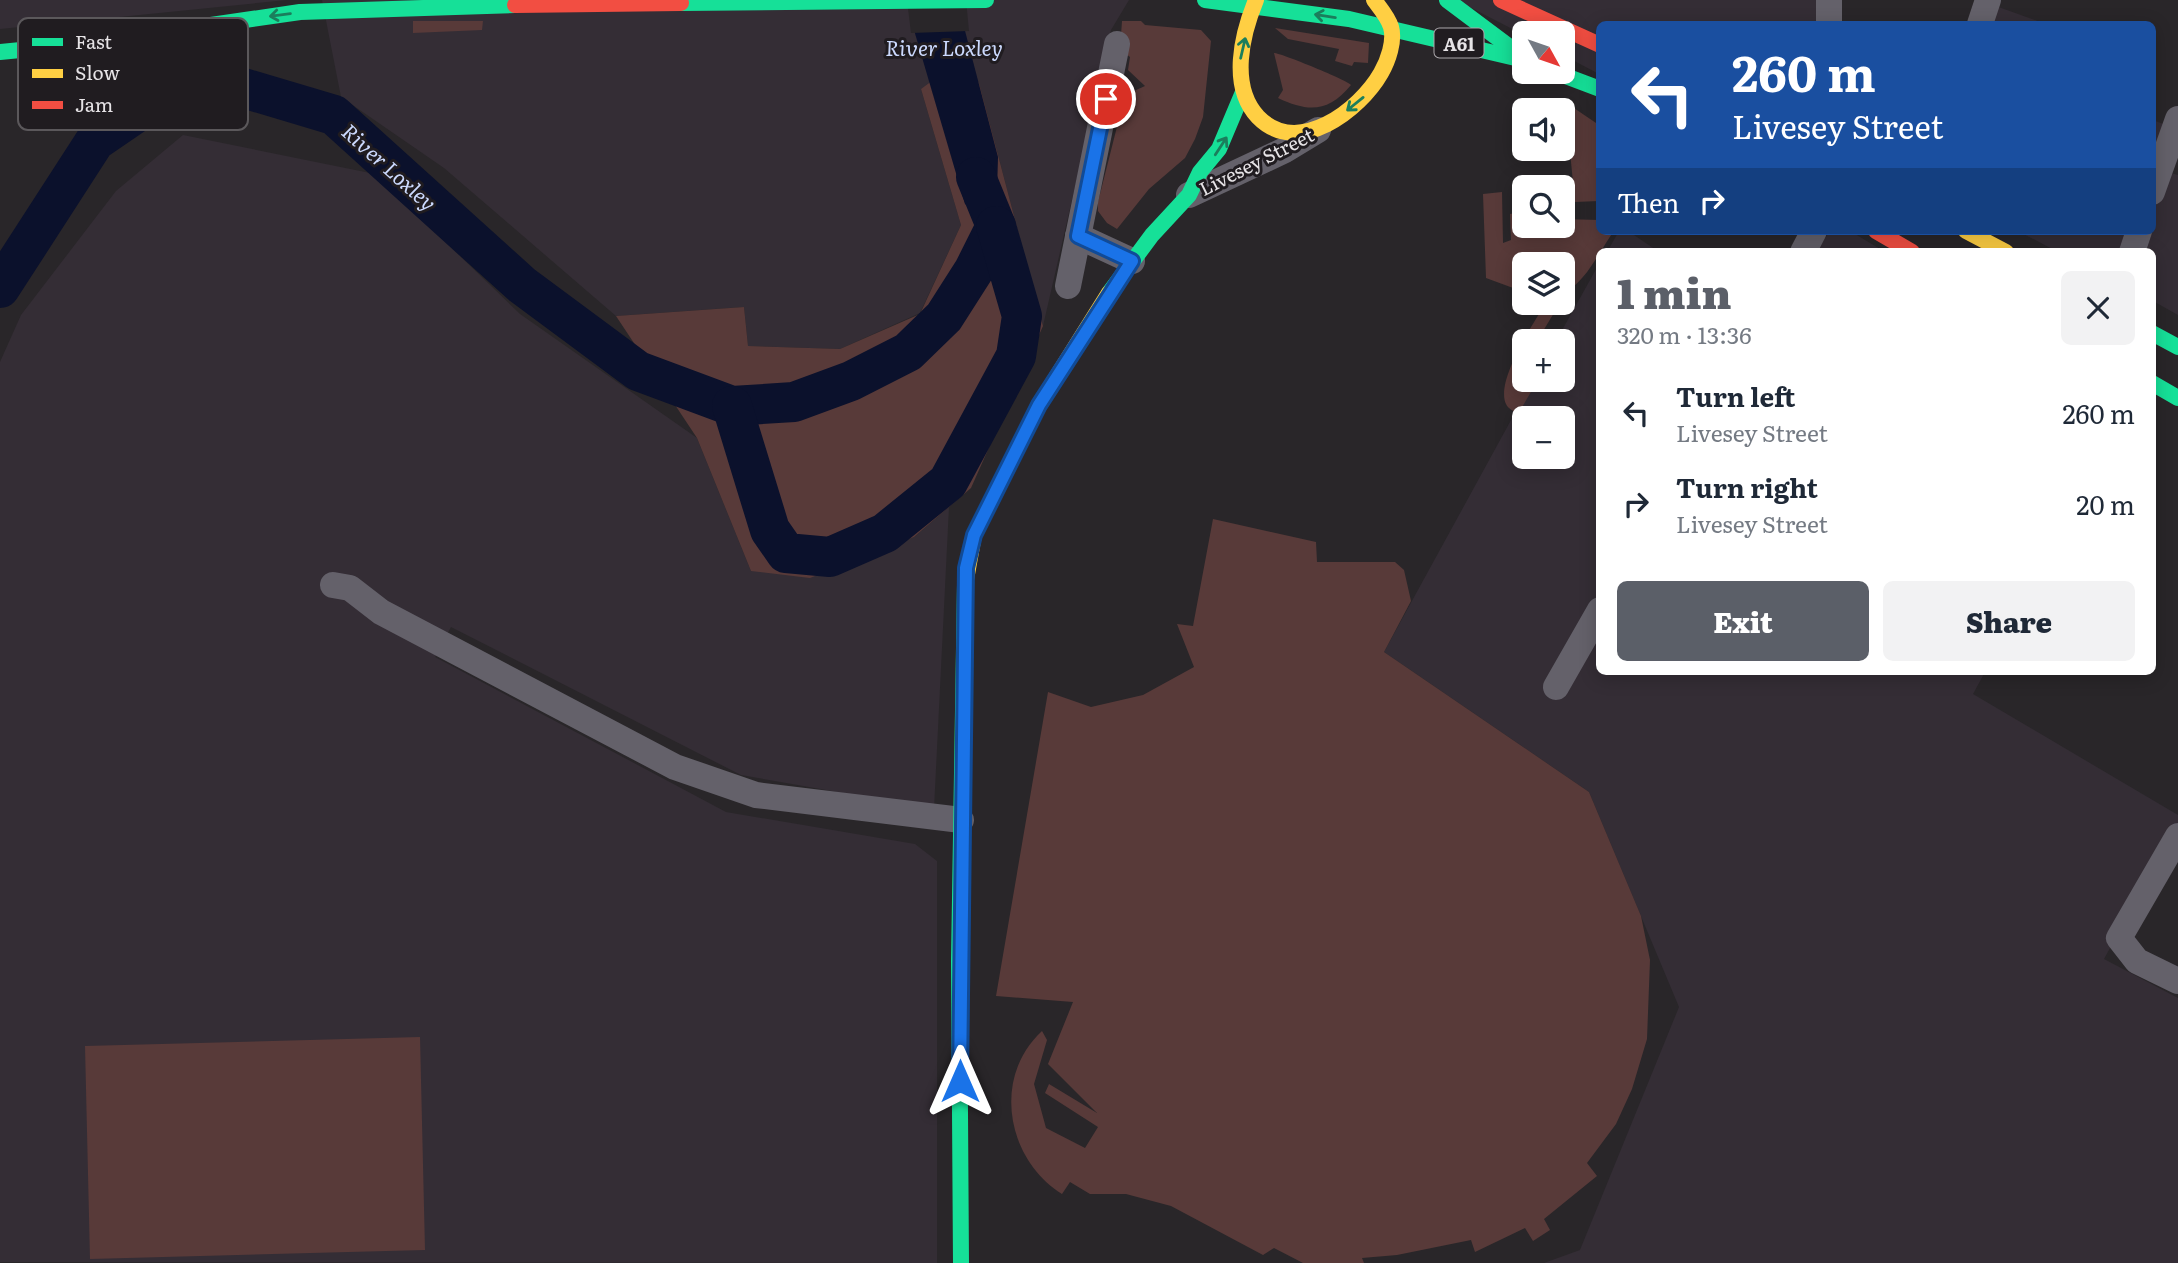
<!DOCTYPE html>
<html lang="en">
<head>
<meta charset="utf-8">
<style>
	body { margin:0; font-family:Literata,serif; background:#f2f2f3; color:#1f2937; height:100vh; display:flex; flex-direction:column; font-size:26px; white-space:nowrap }
	* { box-sizing:border-box; margin:0 }
	p { font-size:23px; color:#747a83 }
	.icon { flex:none; width:38px; height:38px; fill:none; stroke:currentColor; stroke-width:2; stroke-linecap:round; stroke-linejoin:round }
	.map { position:relative; flex:1; overflow:hidden }
	.side { position:absolute; left:1596px; top:248px; width:560px; height:427px; display:flex; flex-direction:column; background:#fff; border-radius:10px; box-shadow:0 4px 18px #0003 }
	.side>* { flex:none }
	.guide { position:absolute; left:1596px; top:21px; width:560px; height:214px; border-radius:10px; box-shadow:0 4px 18px #0003; background:#1a4fa0; color:#fff; overflow:hidden }
	.needle { width:46px; rotate:130deg }
	.fabs { position:absolute; left:1512px; top:21px; display:grid; gap:14px }
	.fabs a { display:grid; place-items:center; width:63px; height:63px; border-radius:10px; background:#fff; box-shadow:0 4px 18px #0003; font-size:35px }
	.pin { position:absolute; display:grid; place-items:center; width:60px; height:60px; color:#fff; margin:-30px; border:4px solid #fff; border-radius:50%; box-shadow:0 2px 7px #0007 }
	.me { position:absolute; width:77px; margin:-38px; rotate:0deg; stroke-linejoin:round; filter:drop-shadow(0 0 5px #0008) }
	.turn { display:flex; align-items:center; gap:24px; height:147px; padding:0 21px; font-size:32px }
	.turn .icon { width:91px; height:91px; stroke-width:2.5 }
	.turn b { display:block; font-size:49px; line-height:60px }
	.then { display:flex; align-items:center; height:66px; padding:0 21px; background:#0003; gap:14px; font-size:26px }
	.round { display:grid; place-items:center; flex:none; width:74px; height:74px; border-radius:10px; background:#f2f2f3 }
	.summary { display:flex; align-items:center; justify-content:space-between; height:119px; padding:0 21px }
	h1 { font-size:42px; font-weight:800; line-height:52px; color:#5b5f68 }
	.button { display:flex; gap:14px; margin-top:auto; padding:14px 21px }
	.button a { flex:1; height:80px; border-radius:10px; background:#5b5f68; color:#fff; font-size:28px; font-weight:800; line-height:80px; text-align:center }
	.button a+a { background:#f2f2f3; color:#1f2937 }
	ul { padding:0; list-style:none }
	li { display:flex; align-items:center; gap:21px; height:91px; padding:0 21px }
	li div { flex:1 }
	li b { display:block; font-size:26px }
	li em { font-style:normal }
	.map>svg:first-child { display:block }
	.built { fill:#342d35; fill-rule:evenodd }
	.green { fill:#583a39 }
	.water { fill:#0b112c }
	.pier { fill:#292629 }
	.lines { fill:none; stroke-linecap:round; stroke-linejoin:round }
	.river { stroke:#0b112c; stroke-width:40 }
	.street { stroke:#64616a; stroke-width:26 }
	.fast { stroke:#16e098; stroke-width:16 }
	.slow { stroke:#ffcf43; stroke-width:16 }
	.jam { stroke:#f24e42; stroke-width:16 }
	.oneway { stroke:#1b7e5c }
	.route-casing { stroke:#114b97; stroke-width:18 }
	.route { stroke:#1a73e8; stroke-width:12 }
	.labels { text-anchor:middle; dominant-baseline:central; stroke-width:6; stroke-linejoin:round; paint-order:stroke }
	.shield { fill:#201c20; stroke:#aba7ab; stroke-width:2 }
	.shield-label { font-size:18px; font-weight:bold; fill:#e6e3e6 }
	.street-label { font-size:19px; fill:#e6e3e6; stroke:#201c20 }
	.water-label { font-size:21px; font-style:italic; fill:#ccdafe; stroke:#201c20 }
	.key { fill:#201c20; stroke:#5b585b; stroke-width:2 }
	.key-label { font-size:19px; fill:#e6e3e6 }
</style>
</head>
<body>
<div class="map">
<svg width="2178" height="1263" viewBox="0 0 2178 1263">
	<rect width="100%" height="100%" fill="#292629"/>
	<!-- built -->
	<g class="built">
		<polygon points="0,0 287,0 0,29"/>
		<polygon points="322,0 1129,0 1111,30 1043,326 979,83 921,89 961,225 920,313 840,349 748,346 744,307 616,316 444,168 341,97"/>
		<polygon points="1456,0 1841,0 1840,24 1600,24 1599,74 1563,55 1563,33 1524,35"/>
		<polygon points="1993,5 2046,24 1987,24"/>
		<polygon points="2153,120 2171,127 2156,169 2178,175 2178,315 2153,301 2152,252 2058,252 2018,231 2152,231"/>
		<polygon points="183,135 375,174 520,314 697,438 751,571 914,537 949,507 934,809 741,775 451,627 435,657 726,812 915,844 937,861 937,1263 0,1262 0,362 21,315 116,191"/>
		<polygon points="1619,231 1628,231 1659,252 1607,252"/>
		<polygon points="1830,231 1850,231 1885,252 1816,252"/>
		<path d="M1599,264L1600,672H1985L1973,694L2178,815V824L2104,959L2178,998V1263H1544L1580,1250L1679,1007L1589,792L1384,652L1533,380H1563V341H1556ZM1524,418H1563V457H1524Z"/>
	</g>
	<!-- green -->
	<g class="green">
		<polygon points="413,21 483,21 482,30 413,33"/>
		<polygon points="1122,21 1141,21 1145,25 1201,30 1211,41 1203,117 1195,139 1185,158 1149,189 1117,229 1107,223 1098,211 1098,202 1125,95 1145,86 1128,70 1130,57 1120,49"/>
		<polygon points="1275,28 1369,43 1368,63 1354,62 1352,66 1335,61 1339,49 1288,39"/>
		<path d="M1274,53C1281,53 1349,81 1351,85C1328,113 1308,112 1278,98L1283,90Z"/>
		<polygon points="955,64 979,83 1043,326 971,488 914,537 810,578 751,571 697,438 616,316 744,307 748,346 840,349 920,314 961,225 921,89"/>
		<polygon points="1565,102 1599,125 1599,201 1575,202"/>
		<path d="M1502,192L1503,243L1511,240L1510,214L1524,211V226H1563V219L1599,220L1600,231H1614C1600,250 1585,284 1563,293V264H1524V292L1486,278L1483,194Z"/>
		<path d="M1546,303H1560L1537,341H1524V380H1538L1518,414C1514,411 1508,409 1506,404C1495,381 1534,322 1546,303Z"/>
		<path d="M1213,519L1316,542L1317,562H1395L1404,570L1411,601L1384,652L1589,792L1641,916L1650,960L1647,1039L1632,1089L1616,1124L1587,1163L1597,1176L1544,1219L1550,1230L1533,1241L1525,1228L1475,1252L1471,1240L1397,1255L1362,1258L1364,1263H1303L1274,1248L1263,1255L1171,1206L1126,1194H1090L1070,1182L1062,1194C1006,1159 992,1077 1042,1031L1047,1040L1034,1084L1046,1128L1085,1148L1098,1127L1045,1093L1049,1084L1097,1113L1048,1064L1073,1002L996,996L1048,692L1091,707L1143,695L1194,667L1177,624L1193,626Z"/>
		<polygon points="420,1037 425,1250 90,1259 85,1046"/>
	</g>
	<!-- water -->
	<polygon class="water" points="964,27 998,157 996,226 965,204 914,30"/>
	<!-- pier -->
	<polygon class="pier" points="907,0 966,0 969,31 911,33"/>
	<g class="lines">
		<!-- river -->
		<g class="river">
			<polyline points="0,288 95,141 152,102 240,87 334,115 522,285 638,371 732,406 794,402 851,381 908,352 944,317 974,270 996,226 976,177"/>
			<polyline points="732,406 770,530 786,553 830,557 885,533 948,482 1016,356 1022,316 996,226"/>
		</g>
		<!-- street -->
		<g class="street">
			<polyline points="1829,24 1829,0"/>
			<polyline points="1980,24 1988,0"/>
			<polyline points="2152,192 2178,119"/>
			<polyline points="1189,195 1285,150 1318,130"/>
			<polyline points="1078,236 1132,261"/>
			<polyline points="1803,252 1814,231"/>
			<polyline points="2132,252 2139,231"/>
			<polyline points="1068,286 1117,44"/>
			<polyline points="333,585 350,588 381,612 675,767 756,795 961,820"/>
			<polyline points="1556,687 1600,610"/>
			<polyline points="2178,836 2119,938 2137,961 2178,981"/>
		</g>
		<!-- fast -->
		<g class="fast">
			<polyline points="1205,0 1349,19 1524,60"/>
			<polyline points="1447,0 1511,48"/>
			<polyline points="681,3 986,0"/>
			<polyline points="0,52 81,44 300,12 515,5"/>
			<polyline points="1555,72 1600,89"/>
			<polyline points="1109,293 1152,235 1189,195 1200,172 1219,149 1243,92"/>
			<polyline points="2152,333 2178,347"/>
			<polyline points="2152,383 2178,398"/>
			<polyline points="961,1263 959,961 965,585"/>
		</g>
		<!-- slow -->
		<g class="slow">
			<path d="M1256,0C1242,34 1229,86 1258,117C1298,158 1360,110 1381,73C1388,61 1395,41 1391,27C1388,17 1380,8 1374,0"/>
			<polyline points="1966,231 2006,252"/>
			<polyline points="965,585 974,535 1039,405 1109,293"/>
		</g>
		<!-- jam -->
		<g class="jam">
			<polyline points="1501,0 1600,45"/>
			<polyline points="515,5 681,3"/>
			<polyline points="1876,231 1912,252"/>
		</g>
	</g>
	<!-- one-way arrows -->
	<defs><path id="oneway-shaft" d="M-6 0H5M1.5-3L5.5 0L1.5 3" fill="none" stroke-width="1.6" stroke-linecap="round" stroke-linejoin="round" transform="scale(1.75)"/></defs>
	<g class="oneway">
		<use href="#oneway-shaft" transform="translate(280 15) rotate(173)"/>
		<use href="#oneway-shaft" transform="translate(1325 16) rotate(-171)"/>
		<use href="#oneway-shaft" transform="translate(1243 48) rotate(-77)"/>
		<use href="#oneway-shaft" transform="translate(1355 104) rotate(141)"/>
		<use href="#oneway-shaft" transform="translate(1221 146) rotate(-57)"/>
	</g>
	<g class="lines">
		<!-- route casing -->
		<g class="route-casing">
			<polyline id="route" points="960,1081 966,568 974,535 1039,405 1132,261 1078,236 1106,99"/>
		</g>
		<!-- route -->
		<use href="#route" class="route"/>
	</g>
	<g class="labels">
		<!-- shield labels -->
		<rect class="shield" x="1434.5" y="28.5" width="49" height="29" rx="5"/>
		<g class="shield-label">
			<text x="1459" y="43">A61</text>
		</g>
		<!-- street labels -->
		<g class="street-label">
			<text transform="translate(1256 161) rotate(-27)">Livesey Street</text>
		</g>
		<!-- water labels -->
		<g class="water-label">
			<text x="944" y="46">River Loxley</text>
			<text transform="translate(390 166) rotate(42)">River Loxley</text>
		</g>
	</g>
	<!-- legend -->
	<rect x="18" y="18" width="230" height="112" rx="10" class="key"/>
	<rect x="32" y="38" width="31" height="8" fill="#16e098"/>
	<rect x="32" y="69" width="31" height="9" fill="#ffcf43"/>
	<rect x="32" y="101" width="31" height="8" fill="#f24e42"/>
	<g class="key-label">
		<text x="75" y="49">Fast</text>
		<text x="75" y="80">Slow</text>
		<text x="75" y="112">Jam</text>
	</g>
</svg>
<div class="fabs">
<a><svg class="needle" viewBox="-14 -14 28 28"><path d="M0-13l5 13h-10z" fill="#e53935"/><path d="M0 13l5-13h-10z" fill="#747a83"/></svg></a>
<a><svg class="icon" aria-label="sound" viewBox="0 0 24 24"><path d="M4 9h4l5-4v14l-5-4H4zM17 9q2 3 0 6"/></svg></a>
<a><svg class="icon" aria-label="search" viewBox="0 0 24 24"><circle cx="10" cy="10" r="6"/><path d="M15 15l6 6"/></svg></a>
<a><svg class="icon" aria-label="layers" viewBox="0 0 24 24"><path d="M12 4l9 5-9 5-9-5zM3 14l9 5 9-5"/></svg></a>
<a>+</a>
<a>−</a>
</div>
<div class="pin" style="left:1106px;top:99px;background:#d93025"><svg class="icon" aria-label="arrive" viewBox="0 0 24 24"><path d="M6 21V4h12l-3 4 3 4H6"/></svg></div>
<svg class="me" style="left:960px;top:1081px" viewBox="-20 -20 40 40"><path d="M0-17L14 15 0 8-14 15z" fill="#1a73e8" stroke="#fff" stroke-width="4"/></svg>
<div class="guide">
<div class="turn"><svg class="icon" aria-label="left" viewBox="0 0 24 24"><path d="M17 20v-9H6M10 6l-5 5 5 5"/></svg><div><b>260 m</b>Livesey Street</div></div>
<div class="then">Then<svg class="icon" aria-label="right" viewBox="0 0 24 24"><path d="M7 20v-9h11M14 6l5 5-5 5"/></svg></div>
</div>
<section class="side">
<div class="summary"><div><h1>1 min</h1><p>320 m · 13:36</p></div><a class="round"><svg class="icon" aria-label="close" viewBox="0 0 24 24"><path d="M6 6l12 12M18 6L6 18"/></svg></a></div>
<ul>
<li><svg class="icon" aria-label="left" viewBox="0 0 24 24"><path d="M17 20v-9H6M10 6l-5 5 5 5"/></svg><div><b>Turn left</b><p>Livesey Street</p></div><em>260 m</em></li>
<li><svg class="icon" aria-label="right" viewBox="0 0 24 24"><path d="M7 20v-9h11M14 6l5 5-5 5"/></svg><div><b>Turn right</b><p>Livesey Street</p></div><em>20 m</em></li>
</ul>
<div class="button"><a>Exit</a><a>Share</a></div>
</section>
</div>
</body>
</html>
